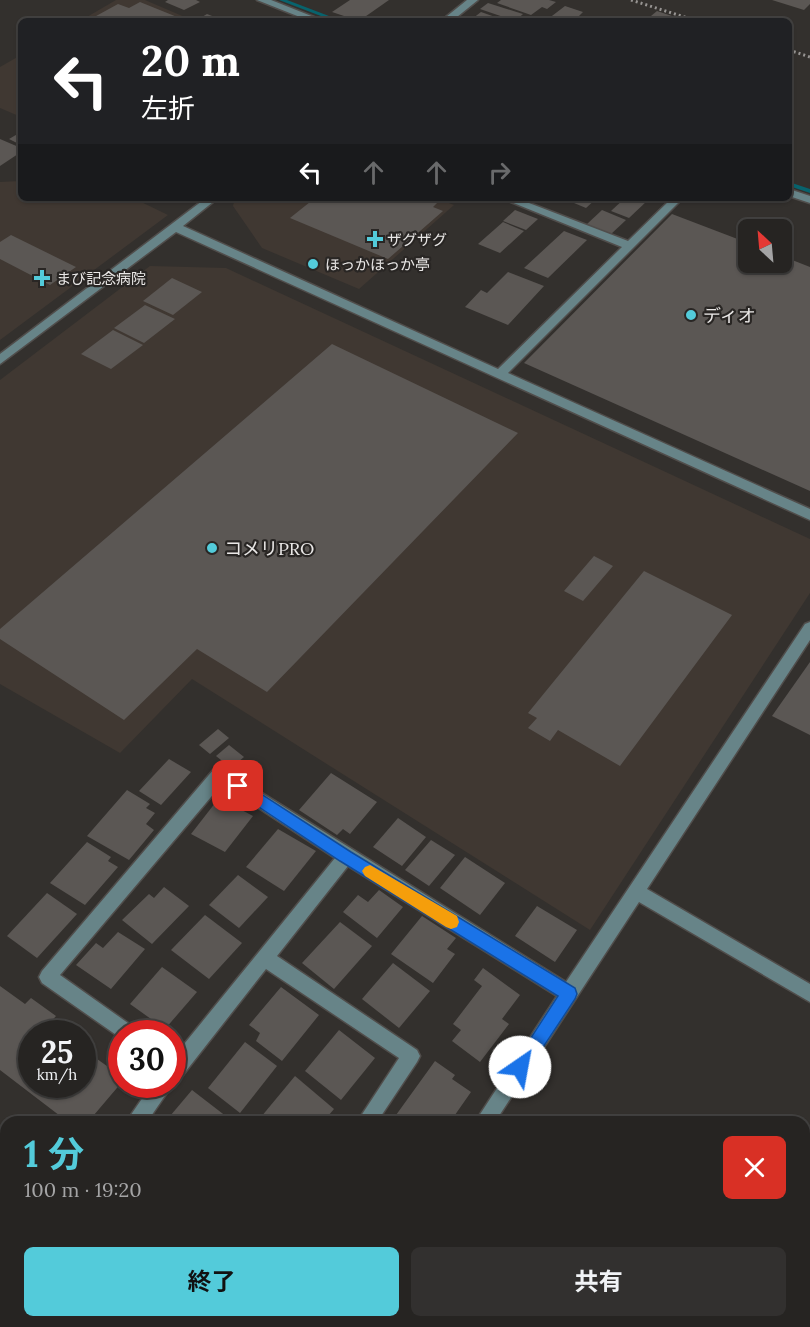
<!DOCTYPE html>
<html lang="ja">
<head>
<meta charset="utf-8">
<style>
	body { margin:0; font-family:Lora,"Noto Sans JP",serif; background:#32302f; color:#f1f3f6; height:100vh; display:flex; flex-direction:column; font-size:22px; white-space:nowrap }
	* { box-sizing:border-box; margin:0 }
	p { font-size:20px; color:#a4a4a5 }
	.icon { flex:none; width:33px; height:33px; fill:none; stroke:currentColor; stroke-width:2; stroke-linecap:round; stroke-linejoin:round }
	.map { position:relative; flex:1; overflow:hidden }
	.sheet { position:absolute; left:0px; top:1116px; width:810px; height:212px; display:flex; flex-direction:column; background:#262422; border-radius:18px 18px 0 0; box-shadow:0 2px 4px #0004,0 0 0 2px #424140 }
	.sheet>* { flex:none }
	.guide { position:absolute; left:18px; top:18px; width:774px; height:183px; border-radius:9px; box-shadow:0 2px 4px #0004,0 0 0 2px #424140; background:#202124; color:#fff; overflow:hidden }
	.needle { width:39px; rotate:334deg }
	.tools { position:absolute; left:738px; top:219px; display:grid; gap:12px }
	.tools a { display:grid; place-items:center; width:54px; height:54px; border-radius:9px; background:#262422; box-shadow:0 2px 4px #0004,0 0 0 2px #424140; font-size:30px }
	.speed { position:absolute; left:18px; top:1020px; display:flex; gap:12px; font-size:30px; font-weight:700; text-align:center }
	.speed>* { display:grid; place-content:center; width:78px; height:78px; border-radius:50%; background:#262422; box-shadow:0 2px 4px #0004,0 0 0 2px #424140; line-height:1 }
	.speed small { font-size:15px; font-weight:400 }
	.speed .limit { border:9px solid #d22; background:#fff; color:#111 }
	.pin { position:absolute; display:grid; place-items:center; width:51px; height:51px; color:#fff; margin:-26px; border-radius:12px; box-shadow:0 3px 9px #0006 }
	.me { position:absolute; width:66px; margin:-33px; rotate:33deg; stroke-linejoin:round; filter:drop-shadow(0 0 4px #0008) }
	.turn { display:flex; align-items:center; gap:21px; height:126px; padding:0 24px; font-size:27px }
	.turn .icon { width:78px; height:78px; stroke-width:2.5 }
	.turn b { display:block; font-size:42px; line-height:51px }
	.lanes { display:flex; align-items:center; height:57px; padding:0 24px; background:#0003; justify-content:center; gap:30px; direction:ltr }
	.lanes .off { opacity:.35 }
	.round { display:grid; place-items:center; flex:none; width:63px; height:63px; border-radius:9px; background:#32302f }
	.headline { display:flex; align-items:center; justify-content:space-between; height:102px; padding:0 24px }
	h1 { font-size:36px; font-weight:700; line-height:45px; color:#53cbda }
	.cta { display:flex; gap:12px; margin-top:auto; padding:12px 24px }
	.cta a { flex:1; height:69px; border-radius:9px; background:#53cbda; color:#111; font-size:24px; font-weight:700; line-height:69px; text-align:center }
	.cta a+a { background:#32302f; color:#f1f3f6 }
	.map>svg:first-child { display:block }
	.built { fill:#403832 }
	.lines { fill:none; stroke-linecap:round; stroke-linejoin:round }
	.stream { fill:#08636d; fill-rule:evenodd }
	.building { fill:#5b5754 }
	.minor-casing { stroke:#504d4b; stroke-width:3 }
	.path { stroke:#979492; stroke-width:3; stroke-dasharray:2 3; stroke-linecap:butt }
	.minor { fill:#678488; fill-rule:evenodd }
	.route { fill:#1a73e8; stroke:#114b97; stroke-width:1.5 }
	.slow { fill:#f59e0b }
	.poi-dot { fill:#53cbda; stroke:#292624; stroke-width:2 }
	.labels { text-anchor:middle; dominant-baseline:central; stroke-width:4.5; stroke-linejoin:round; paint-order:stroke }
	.far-poi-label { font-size:15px; fill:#e9e7e6; stroke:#292624; text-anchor:start }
	.poi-label { font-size:18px; fill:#e9e7e6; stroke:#292624; text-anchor:start }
</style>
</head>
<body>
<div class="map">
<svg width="810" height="1327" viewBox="0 0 810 1327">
	<rect width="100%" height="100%" fill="#33302d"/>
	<!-- built -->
	<g class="built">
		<polygon points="116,0 145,0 194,21 80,21"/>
		<polygon points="21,55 21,117 0,108 0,67"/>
		<polygon points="21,181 21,198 133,198 168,215 0,340 0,182"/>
		<polygon points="235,198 436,198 454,205 359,289 262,248 233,206"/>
		<polygon points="150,266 226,268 810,539 810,593 590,930 192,679 120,753 0,684 0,380"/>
	</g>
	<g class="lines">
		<!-- stream -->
		<g class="stream">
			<polygon points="279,0 287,0 342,21 334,21"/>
			<polygon points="789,182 810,189 810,193 789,186"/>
			<polygon points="0,1231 6,1234 6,1248 0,1245"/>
			<polygon points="100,1322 116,1322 119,1327 102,1327"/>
		</g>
	</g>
	<!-- building -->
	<g class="building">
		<polygon points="168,0 196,0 200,2 184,10 165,2"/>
		<polygon points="350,0 389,0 359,21 332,12"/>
		<polygon points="501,0 549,0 556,2 547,9 542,7 531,15 497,3"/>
		<polygon points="772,0 810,0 810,4 804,10"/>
		<polygon points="140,2 187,21 87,21 118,4 129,8"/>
		<polygon points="488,3 523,14 515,21 480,9"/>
		<polygon points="565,6 583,12 579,16 587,19 584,21 554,21 548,19"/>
		<polygon points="657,11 678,18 675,21 645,21"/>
		<polygon points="481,12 501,19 498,21 472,19"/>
		<polygon points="207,14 225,21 195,21"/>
		<polygon points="21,132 21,145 9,139"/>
		<polygon points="0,139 21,148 21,152 0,166"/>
		<polygon points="315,198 436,198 440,200 433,207 443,211 388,259 290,218"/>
		<polygon points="562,198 597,198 586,208"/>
		<polygon points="625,198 642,198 648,200 629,218 611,211"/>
		<polygon points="515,210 538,219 526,230 503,221"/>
		<polygon points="602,210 626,220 610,235 586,225"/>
		<polygon points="672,214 748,243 748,262 782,262 782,256 810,267 810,491 524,363"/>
		<polygon points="503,222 524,231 500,253 478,244"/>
		<polygon points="564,231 587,240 548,278 524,268"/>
		<polygon points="11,235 76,267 50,285 0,259 0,242"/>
		<polygon points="508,272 544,286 508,325 465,307 481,290 487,293"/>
		<polygon points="172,278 202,292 173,315 143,301"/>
		<polygon points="145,305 175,319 144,343 114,328"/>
		<polygon points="113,330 143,345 111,369 81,354"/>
		<polygon points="332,344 518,433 267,692 197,649 124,720 0,639 0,629"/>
		<polygon points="594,556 613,566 583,601 564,591"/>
		<polygon points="644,571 732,615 620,766 558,730 550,741 528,728 537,718 528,713"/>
		<polygon points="810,662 810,735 772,716"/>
		<polygon points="218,729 229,738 210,754 199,745"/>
		<polygon points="229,745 244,757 231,768 216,756"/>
		<polygon points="169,759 191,772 161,805 139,791"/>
		<polygon points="331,773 377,802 350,834 343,829 337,835 299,810"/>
		<polygon points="127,790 150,804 146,808 155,813 146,824 154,830 129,860 87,836"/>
		<polygon points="219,798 253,816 225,852 191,834"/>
		<polygon points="398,818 426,837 402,866 373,847"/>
		<polygon points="278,829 316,851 284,891 246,867"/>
		<polygon points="431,840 455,855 429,886 405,870"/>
		<polygon points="87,842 111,857 108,861 118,867 85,905 50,883"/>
		<polygon points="465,857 505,883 480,915 440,888"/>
		<polygon points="238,875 268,897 239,928 209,905"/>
		<polygon points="164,887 189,906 152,944 122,920 149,894 154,898"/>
		<polygon points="379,890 403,907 377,938 343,912 358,895 368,902"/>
		<polygon points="47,893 77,914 37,958 7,936"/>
		<polygon points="537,906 577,930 555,962 515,936"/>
		<polygon points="205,915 242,943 209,979 171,950"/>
		<polygon points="422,916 456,938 447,949 455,954 433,983 391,954"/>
		<polygon points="340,922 372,946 334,989 302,963"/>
		<polygon points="118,932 145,949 111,989 76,965 96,943 103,948"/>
		<polygon points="393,963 430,991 399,1028 362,999"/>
		<polygon points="162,967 197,992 165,1029 130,1004"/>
		<polygon points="483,968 520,995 502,1019 509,1024 480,1062 452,1041 461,1030 453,1024 482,986 474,980"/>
		<polygon points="0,986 25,1004 31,998 56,1016 49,1024 62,1034 32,1034 32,1084 82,1084 82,1048 122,1077 122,1082 88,1122 68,1122 0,1070"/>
		<polygon points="281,987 319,1015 282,1061 256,1041 260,1033 249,1025"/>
		<polygon points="339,1030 375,1058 341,1100 305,1071"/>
		<polygon points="245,1042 277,1066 240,1113 208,1088"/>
		<polygon points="435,1061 455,1075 452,1079 471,1092 450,1122 391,1122"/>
		<polygon points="295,1076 334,1109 323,1122 267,1122 261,1117"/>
		<polygon points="192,1090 227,1117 224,1122 165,1122"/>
		<polygon points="250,1322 312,1322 319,1327 245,1327"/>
	</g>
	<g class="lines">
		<!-- minor casing -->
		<g class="minor-casing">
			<g id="minor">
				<polygon points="257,0 271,0 324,21 310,21"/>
				<polygon points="467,0 478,0 452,21 441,21"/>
				<polygon points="789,189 810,196 810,203 789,196"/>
				<polygon points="206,198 218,198 183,226 498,369 622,247 501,198 516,198 628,241 672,198 683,198 508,373 810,509 810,520 176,232 0,364 0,354"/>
				<polygon points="810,622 810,640 647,889 810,984 810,1002 639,902 495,1122 475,1122 557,996 348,866 277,956 417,1050 420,1056 417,1062 377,1122 357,1122 399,1058 266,969 179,1080 173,1083 173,1084 147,1122 126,1122 152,1084 172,1084 172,1059 335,858 222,784 60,975 135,1028 138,1034 122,1034 122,1039 42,983 39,977 42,971 214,769 220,767 566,982 805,624"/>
				<polygon points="0,1183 6,1186 6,1208 0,1205"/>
				<polygon points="152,1322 177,1322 179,1327 154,1327"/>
				<polygon points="341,1322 363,1322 361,1327 339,1327"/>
			</g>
		</g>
		<!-- path -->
		<g class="path">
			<polyline points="631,0 697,21"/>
			<polyline points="789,50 810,57"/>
		</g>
		<!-- minor -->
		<use href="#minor" class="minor"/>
	</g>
	<!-- route -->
	<polygon class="route" points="238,779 351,852 575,988 577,994 575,999 526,1073 520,1075 515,1073 512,1067 558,996 340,861 233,790 231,786 233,781"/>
	<!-- slow -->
	<polygon class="slow" points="370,865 457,916 459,922 457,927 451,929 446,927 365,876 362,871 365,867"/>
	<!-- markers -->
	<g class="poi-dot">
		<path d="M372 230h6v6h6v6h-6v6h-6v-6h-6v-6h6z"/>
		<circle cx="313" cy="264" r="6"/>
		<path d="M39 269h6v6h6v6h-6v6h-6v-6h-6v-6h6z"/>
		<circle cx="691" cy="315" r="6"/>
		<circle cx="212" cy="548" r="6"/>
	</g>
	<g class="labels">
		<!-- far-poi labels -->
		<g class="far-poi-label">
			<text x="387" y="239">ザグザグ</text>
			<text x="325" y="264">ほっかほっか亭</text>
			<text x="56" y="278">まび記念病院</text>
		</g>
		<!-- poi labels -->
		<g class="poi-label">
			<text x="703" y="315">ディオ</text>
			<text x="224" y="548">コメリPRO</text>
		</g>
	</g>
</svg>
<div class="tools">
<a><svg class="needle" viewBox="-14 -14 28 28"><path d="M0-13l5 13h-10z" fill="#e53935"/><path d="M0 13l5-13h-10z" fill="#a4a4a5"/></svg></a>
</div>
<div class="speed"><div>25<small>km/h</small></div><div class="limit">30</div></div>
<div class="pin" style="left:238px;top:786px;background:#d93025"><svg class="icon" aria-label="arrive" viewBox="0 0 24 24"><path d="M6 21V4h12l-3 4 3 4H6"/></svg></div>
<svg class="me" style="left:520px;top:1067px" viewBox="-20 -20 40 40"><circle r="19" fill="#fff"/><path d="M0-13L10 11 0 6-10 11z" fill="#1a73e8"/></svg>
<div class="guide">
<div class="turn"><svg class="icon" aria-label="left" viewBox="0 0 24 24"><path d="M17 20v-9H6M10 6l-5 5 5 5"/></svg><div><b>20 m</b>左折</div></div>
<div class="lanes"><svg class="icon" aria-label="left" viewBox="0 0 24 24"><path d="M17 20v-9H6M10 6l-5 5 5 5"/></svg><svg class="icon off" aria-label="ahead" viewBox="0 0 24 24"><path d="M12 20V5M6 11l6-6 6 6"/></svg><svg class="icon off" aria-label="ahead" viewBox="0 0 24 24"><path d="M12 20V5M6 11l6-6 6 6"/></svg><svg class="icon off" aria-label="right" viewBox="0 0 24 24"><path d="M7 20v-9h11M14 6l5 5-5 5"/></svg></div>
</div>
<section class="sheet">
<div class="headline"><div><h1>1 分</h1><p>100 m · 19:20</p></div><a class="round" style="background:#d93025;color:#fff"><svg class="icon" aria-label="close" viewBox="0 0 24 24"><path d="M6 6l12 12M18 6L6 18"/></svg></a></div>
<div class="cta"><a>終了</a><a>共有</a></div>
</section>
</div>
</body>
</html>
